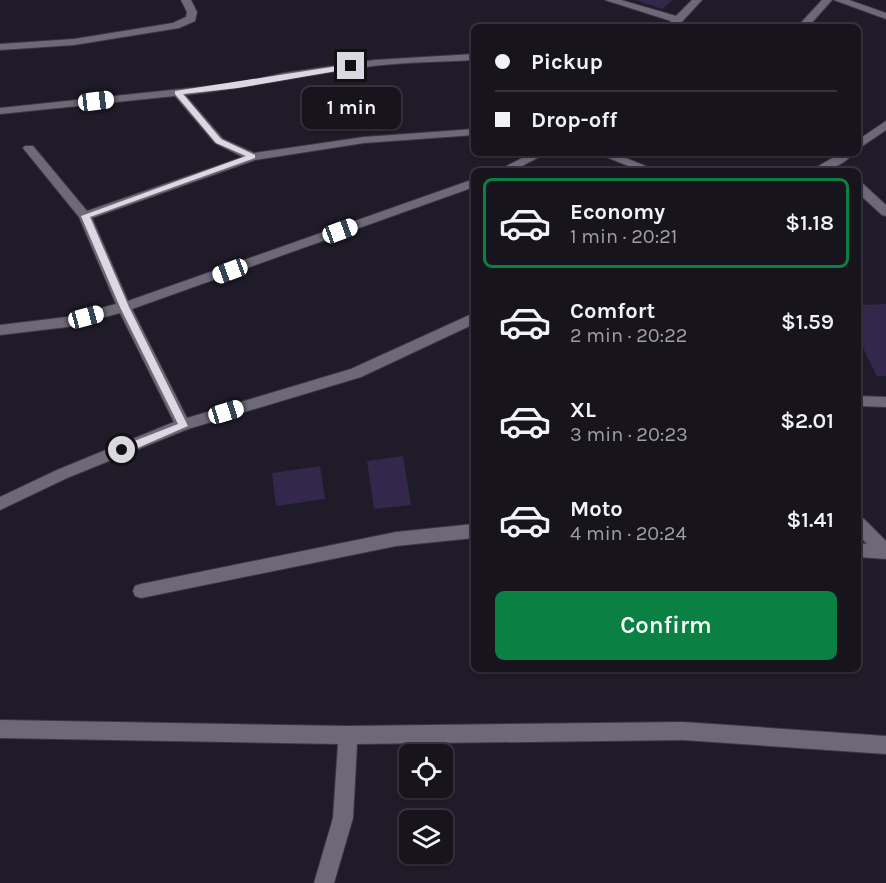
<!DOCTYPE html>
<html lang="en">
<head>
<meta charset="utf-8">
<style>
	body { margin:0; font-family:Karla,sans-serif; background:#24212b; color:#f1f3f6; height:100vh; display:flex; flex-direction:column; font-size:22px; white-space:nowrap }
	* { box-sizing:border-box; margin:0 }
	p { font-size:20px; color:#9e9ea4 }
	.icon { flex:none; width:33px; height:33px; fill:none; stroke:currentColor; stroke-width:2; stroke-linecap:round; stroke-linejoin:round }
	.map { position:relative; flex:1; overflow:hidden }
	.sheet { position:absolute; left:471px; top:168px; width:390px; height:504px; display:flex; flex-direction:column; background:#17141e; border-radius:9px; box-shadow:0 2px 4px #0004,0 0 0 2px #36333c }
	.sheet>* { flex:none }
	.guide { position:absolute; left:471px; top:24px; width:390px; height:132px; border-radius:9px; box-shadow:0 2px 4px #0004,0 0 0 2px #36333c; display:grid; align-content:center; height:132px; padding:0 24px; background:#17141e }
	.buttons { position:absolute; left:399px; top:744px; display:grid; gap:12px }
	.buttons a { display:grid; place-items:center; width:54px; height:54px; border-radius:9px; background:#17141e; box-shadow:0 2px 4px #0004,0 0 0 2px #36333c; font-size:30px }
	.end { position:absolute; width:27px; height:27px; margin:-14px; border:8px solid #dbd8e1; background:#111; box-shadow:0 0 0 3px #111 }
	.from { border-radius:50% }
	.bubble { position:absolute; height:42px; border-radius:9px; background:#17141e; box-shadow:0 2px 4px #0004,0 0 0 2px #36333c; font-size:20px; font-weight:600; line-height:42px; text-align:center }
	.car { position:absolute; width:18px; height:36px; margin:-18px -9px; border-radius:8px; box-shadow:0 0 4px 2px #0007; background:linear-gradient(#fff 24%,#345 0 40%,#fff 0 76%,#345 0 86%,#fff 0) }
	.guide b { display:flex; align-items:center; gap:21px; height:57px; font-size:22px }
	.guide b+b { border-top:2px solid #36333c }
	.guide i { width:15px; height:15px; background:#f1f3f6 }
	ul { padding:10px 0 0; list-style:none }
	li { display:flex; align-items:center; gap:18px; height:90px; margin:0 12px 9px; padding:0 12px; border:3px solid transparent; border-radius:9px }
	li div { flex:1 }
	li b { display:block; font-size:22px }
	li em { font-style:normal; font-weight:600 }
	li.active { border-color:#0b8043 }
	li>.icon { width:54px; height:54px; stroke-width:1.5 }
	.button { display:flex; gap:12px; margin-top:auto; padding:12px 24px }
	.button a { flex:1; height:69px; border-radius:9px; background:#0b8043; color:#fff; font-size:24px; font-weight:600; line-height:69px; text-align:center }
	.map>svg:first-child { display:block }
	.building { fill:#33274b }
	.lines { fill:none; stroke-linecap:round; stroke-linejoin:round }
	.minor-casing { stroke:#3b3843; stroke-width:2 }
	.minor { fill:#6d6979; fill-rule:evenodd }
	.route { fill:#dbd8e1 }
</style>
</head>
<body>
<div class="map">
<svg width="886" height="883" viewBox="0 0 886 883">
	<rect width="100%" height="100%" fill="#1f1b28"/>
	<g class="building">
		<path d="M635,0H673L662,9Z"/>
		<path d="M886,304V376H877L858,338V305Z"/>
		<path d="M403,456L411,505L374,509L367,461Z"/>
		<path d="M320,466L325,499L276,506L272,473Z"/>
	</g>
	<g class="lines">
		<defs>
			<g id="minor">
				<path d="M181,0H191L197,12L195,21L179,28L74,45L0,50V44L74,39L173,23L186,17L187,12Z"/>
				<path d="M605,0H621L676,16L692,0H702L677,27H668L671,21Z"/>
				<path d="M822,0H832L808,27H797Z"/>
				<path d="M834,0H849L886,13V19Z"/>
				<path d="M474,54V60C440,62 406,62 373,66C310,74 248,88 185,95L223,139L254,153L364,137L474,129V135L364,143L255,160L92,218L128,301L474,179V187L132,309L187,418L351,369L474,313V324L361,377L188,429L67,478L0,510V497L57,470L174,422L120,313L67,327L0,335V325L67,317L116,304L79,217L23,148L25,146H33L87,211L243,157L215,143L175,96L0,114V108L238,83L284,73L374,60Z"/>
				<path d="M886,121V130L858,149V140Z"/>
				<path d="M532,153H547L512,171H497Z"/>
				<path d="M596,153H613L658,171H641Z"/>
				<path d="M841,153H854C841,167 828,171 810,171Z"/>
				<path d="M858,182L862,183L886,205V216L882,215L858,193Z"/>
				<path d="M858,396L886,397V407L858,406Z"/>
				<path d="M858,517L864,519L886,541V559L858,557V543L867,544L858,534Z"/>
				<path d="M474,524V538L396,546L141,598L135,596L133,591L135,586L141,584L396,532Z"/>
				<path d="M0,720L348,726L683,722L886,736V754L683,740L357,744L353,818L334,883H314L333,818L338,744L0,738Z"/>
			</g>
		</defs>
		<use href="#minor" class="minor-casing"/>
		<use href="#minor" class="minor"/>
	</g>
	<path class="route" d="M351,64L354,68L238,88L183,94L221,139L255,155V158L90,217L129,307L188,426L126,453H119V447L178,424L120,307L81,216L246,156L216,143L175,94V91Z"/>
</svg>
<div class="buttons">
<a><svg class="icon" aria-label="locate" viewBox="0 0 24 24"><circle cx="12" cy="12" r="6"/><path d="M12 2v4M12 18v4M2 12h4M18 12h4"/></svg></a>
<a><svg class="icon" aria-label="layers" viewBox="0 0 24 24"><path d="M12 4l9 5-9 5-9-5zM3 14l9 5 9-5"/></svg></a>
</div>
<i class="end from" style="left:122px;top:450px"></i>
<i class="end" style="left:351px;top:66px"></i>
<div class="bubble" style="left:302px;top:87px;width:99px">1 min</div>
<i class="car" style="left:96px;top:101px;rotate:83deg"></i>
<i class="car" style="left:340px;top:231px;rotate:70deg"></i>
<i class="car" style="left:230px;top:271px;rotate:250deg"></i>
<i class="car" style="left:86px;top:317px;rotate:75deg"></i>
<i class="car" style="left:226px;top:412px;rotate:73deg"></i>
<div class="guide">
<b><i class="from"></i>Pickup</b>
<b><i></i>Drop-off</b>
</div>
<section class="sheet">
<ul>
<li class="active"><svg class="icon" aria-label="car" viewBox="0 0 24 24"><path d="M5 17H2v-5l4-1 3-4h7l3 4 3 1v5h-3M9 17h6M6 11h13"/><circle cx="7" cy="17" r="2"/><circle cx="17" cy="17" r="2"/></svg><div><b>Economy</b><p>1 min · 20:21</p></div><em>$1.18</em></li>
<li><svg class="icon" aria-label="car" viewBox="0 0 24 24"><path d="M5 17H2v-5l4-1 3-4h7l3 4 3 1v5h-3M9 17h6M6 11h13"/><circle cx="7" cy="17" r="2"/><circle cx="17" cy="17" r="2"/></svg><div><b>Comfort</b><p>2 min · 20:22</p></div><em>$1.59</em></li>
<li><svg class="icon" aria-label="car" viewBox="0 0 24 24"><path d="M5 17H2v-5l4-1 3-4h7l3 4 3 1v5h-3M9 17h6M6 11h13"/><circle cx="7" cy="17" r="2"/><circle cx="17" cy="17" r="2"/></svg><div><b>XL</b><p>3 min · 20:23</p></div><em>$2.01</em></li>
<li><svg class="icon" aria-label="car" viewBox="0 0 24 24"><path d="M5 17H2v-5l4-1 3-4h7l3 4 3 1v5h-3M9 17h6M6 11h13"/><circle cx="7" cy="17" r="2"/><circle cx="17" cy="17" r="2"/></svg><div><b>Moto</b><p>4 min · 20:24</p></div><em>$1.41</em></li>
</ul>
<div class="button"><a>Confirm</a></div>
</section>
</div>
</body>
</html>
